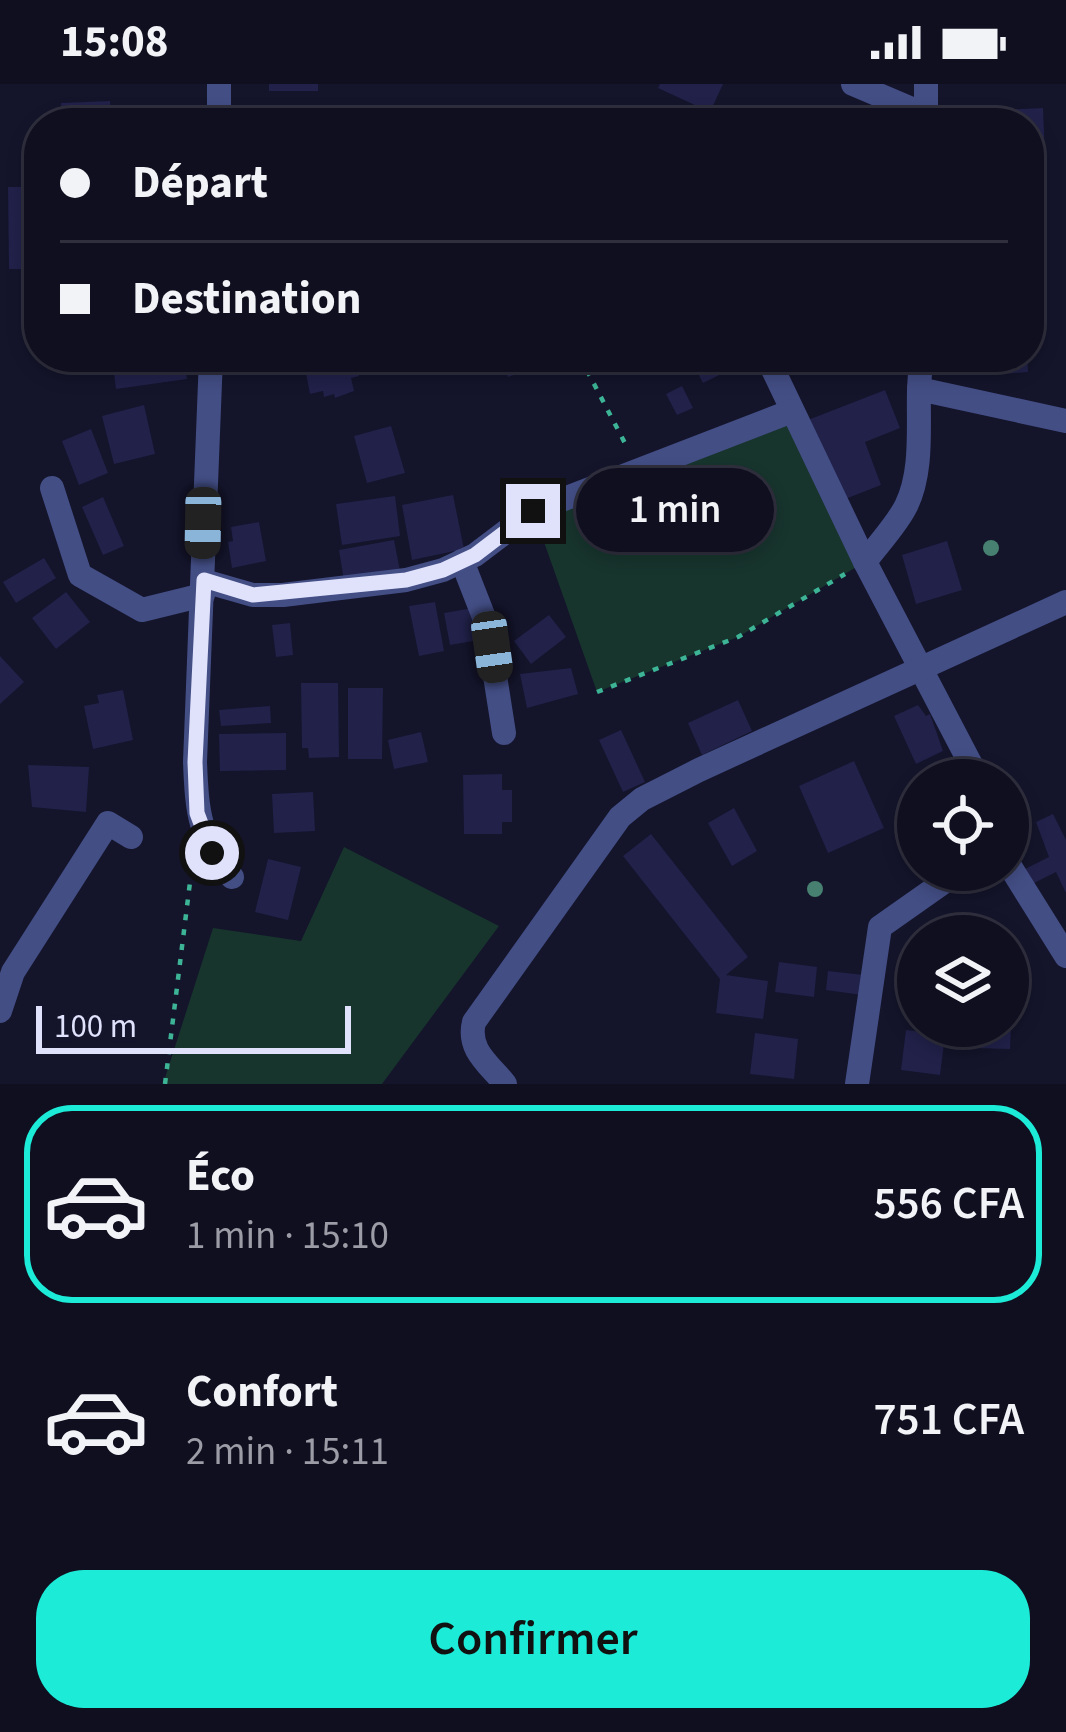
<!DOCTYPE html>
<html lang="fr">
<head>
<meta charset="utf-8">
<style>
	body { margin:0; font-family:"Source Sans 3",sans-serif; background:#181829; color:#f1f3f6; height:100vh; display:flex; flex-direction:column; font-size:45px; white-space:nowrap }
	* { box-sizing:border-box; margin:0 }
	p { font-size:39px; color:#9b9ca5 }
	.icon { flex:none; width:66px; height:66px; fill:none; stroke:currentColor; stroke-width:2; stroke-linecap:round; stroke-linejoin:round }
	.map { position:relative; height:1000px; overflow:hidden }
	.panel { display:flex; flex-direction:column; background:#0f0f20; flex:1 }
	.panel>* { flex:none }
	.top-card { position:absolute; left:24px; top:24px; width:1020px; height:264px; border-radius:48px; box-shadow:0 6px 18px #0003,0 0 0 3px #2f2f3e; display:grid; align-content:center; height:264px; padding:0 36px; background:#0f0f20 }
	.controls { position:absolute; left:897px; top:675px; display:grid; gap:24px }
	.controls a { display:grid; place-items:center; width:132px; height:132px; border-radius:50%; background:#0f0f20; box-shadow:0 6px 18px #0003,0 0 0 3px #2f2f3e; font-size:60px }
	.scale { position:absolute; left:36px; bottom:30px; width:315px; box-sizing:border-box; padding-left:12px; border:6px solid #e0e2fc; border-top:0; font-size:33px; line-height:42px; white-space:nowrap; color:#e0e2fc; -webkit-text-stroke:9px #14142b; paint-order:stroke }
	.end { position:absolute; width:54px; height:54px; margin:-27px; border:15px solid #e0e2fc; background:#111; box-shadow:0 0 0 6px #111 }
	.from { border-radius:50% }
	.bubble { position:absolute; height:84px; border-radius:42px; background:#0f0f20; box-shadow:0 6px 18px #0003,0 0 0 3px #2f2f3e; font-size:39px; font-weight:600; line-height:84px; text-align:center }
	.car { position:absolute; width:36px; height:72px; margin:-36px -18px; border-radius:15px; box-shadow:0 0 9px 3px #0007; background:linear-gradient(#222 24%,#8ab4d8 0 40%,#222 0 76%,#8ab4d8 0 86%,#222 0) }
	.top-card b { display:flex; align-items:center; gap:42px; height:114px; font-size:45px }
	.top-card b+b { border-top:3px solid #2f2f3e }
	.top-card i { width:30px; height:30px; background:#f1f3f6 }
	ul { padding:21px 0 0; list-style:none }
	li { display:flex; align-items:center; gap:36px; height:198px; margin:0 24px 18px; padding:0 12px; border:6px solid transparent; border-radius:48px }
	li div { flex:1 }
	li b { display:block; font-size:45px }
	li em { font-style:normal; font-weight:600 }
	li.selected { border-color:#1cecd7 }
	li>.icon { width:108px; height:108px; stroke-width:1.5 }
	.cta { display:flex; gap:24px; margin-top:auto; padding:24px 36px }
	.cta a { flex:1; height:138px; border-radius:48px; background:#1cecd7; color:#111; font-size:48px; font-weight:600; line-height:138px; text-align:center }
	.status { display:flex; justify-content:space-between; align-items:center; height:84px; padding:0 60px; background:#0f0f20; direction:ltr }
	.status svg { height:33px; fill:currentColor }
	.map>svg:first-child { display:block }
	.green { fill:#17342d }
	.building { fill:#21214a }
	.lines { fill:none; stroke-linecap:round; stroke-linejoin:round }
	.path { stroke:#3cb495; stroke-width:4.5; stroke-dasharray:6 9; stroke-linecap:butt }
	.street { stroke:#434e85; stroke-width:24 }
	.tree { fill:#478070 }
	.route { stroke:#e0e2fc; stroke-width:15 }
</style>
</head>
<body>
<div class="status"><b>15:08</b><svg viewBox="0 0 49 12"><path d="M0 12V9h3v3zM5 12V6h3v6zM10 12V3h3v9zM15 12V0h3v12zM26 1h20v11H26zM47 4h2v5h-2z"/></svg></div>
<div class="map">
<svg width="1066" height="1000" viewBox="0 0 1066 1000">
	<rect width="100%" height="100%" fill="#14142b"/>
	<g class="green">
		<path d="M792,327L865,478L738,553L597,608L533,427Z"/>
		<path d="M344,763L499,842L382,1000H163L213,844L301,857Z"/>
	</g>
	<g class="building">
		<rect x="269" y="0" width="49" height="7"/>
		<path d="M660,0H723L710,28L658,4Z"/>
		<path d="M110,17L111,39H62L61,19Z"/>
		<path d="M1043,24L1045,73L1029,74V39H1003V26Z"/>
		<path d="M831,28L869,37V39H829Z"/>
		<path d="M986,30V39H935V31Z"/>
		<path d="M8,103H39V185H9Z"/>
		<path d="M112,273H183L187,295L116,305Z"/>
		<path d="M355,273L359,292L351,294L354,307L335,314L334,310L324,313L323,307L310,310L305,284Z"/>
		<path d="M501,273H562V274L508,293Z"/>
		<path d="M690,273H711L719,291L703,299Z"/>
		<path d="M986,273H1027L1028,288L1002,290V281L990,282Z"/>
		<path d="M682,302L693,324L677,331L666,310Z"/>
		<path d="M885,306L900,344L865,358L881,401L840,417L808,336Z"/>
		<path d="M144,321L155,370L114,380L102,332Z"/>
		<path d="M391,342L405,389L367,399L354,352Z"/>
		<path d="M91,345L108,389L79,401L62,357Z"/>
		<path d="M453,411L464,465L412,476L402,421Z"/>
		<path d="M395,412L400,452L342,461L336,420Z"/>
		<path d="M103,413L124,462L103,471L82,423Z"/>
		<path d="M259,438L266,477L232,484L228,458L233,457L231,443Z"/>
		<path d="M394,456L400,487L344,497L339,466Z"/>
		<path d="M947,457L962,506L916,520L902,471Z"/>
		<path d="M44,474L56,494L16,519L3,498Z"/>
		<path d="M66,508L90,538L56,565L32,534Z"/>
		<path d="M435,518L444,567L419,572L409,522Z"/>
		<path d="M473,524L479,556L450,561L444,529Z"/>
		<path d="M549,531L566,553L531,580L514,557Z"/>
		<path d="M290,539L293,571L276,573L272,541Z"/>
		<path d="M0,572L24,598L0,620Z"/>
		<path d="M571,584L578,610L527,624L520,590Z"/>
		<path d="M301,599H338L339,673L309,674L308,664H302Z"/>
		<path d="M348,604H383L382,675H348Z"/>
		<path d="M123,606L133,656L93,665L84,622L99,619L97,611Z"/>
		<path d="M738,616L752,647L702,671L688,639Z"/>
		<path d="M918,621L926,632L930,630L943,667L916,680L894,632Z"/>
		<path d="M270,622L271,639L221,642L219,626Z"/>
		<path d="M621,646L645,698L623,708L599,656Z"/>
		<path d="M421,648L428,678L394,685L388,656Z"/>
		<path d="M286,649V686L220,687L219,650Z"/>
		<path d="M854,677L884,744L828,769L799,702Z"/>
		<path d="M28,681L89,683L86,728L32,723Z"/>
		<path d="M502,690V706H512V738H502V750H464L463,691Z"/>
		<path d="M313,708L315,747L274,749L272,710Z"/>
		<path d="M734,724L757,767L732,782L708,739Z"/>
		<path d="M1053,730L1066,756V809L1056,788L1032,800L1025,785L1049,773L1036,738Z"/>
		<path d="M651,750L748,873L726,891L768,897L763,935L716,929L720,895L623,772Z"/>
		<path d="M268,775L301,783L288,836L255,828Z"/>
		<path d="M779,878L817,883L814,913L775,908Z"/>
		<path d="M828,887L864,891L862,911L826,906Z"/>
		<path d="M975,942H1011L1010,965L975,964Z"/>
		<path d="M906,946L945,951L940,991L901,986Z"/>
		<path d="M755,949L798,955L794,995L750,990Z"/>
	</g>
	<g class="lines">
		<g class="path">
			<path d="M580,273L628,365"/>
			<path d="M597,608L738,553L845,490"/>
			<path d="M165,1000L193,774"/>
		</g>
		<g class="street">
			<path d="M853,0L926,31"/>
			<path d="M219,39V0"/>
			<path d="M926,39V0"/>
			<path d="M211,273L195,678C197,728 199,754 232,793"/>
			<path d="M767,273L865,478L979,696"/>
			<path d="M919,305L921,273"/>
			<path d="M52,404L80,491L142,526L203,511"/>
			<path d="M462,477L487,541L504,649"/>
			<path d="M865,478C878,460 896,442 906,422C923,388 918,343 919,305L1066,337"/>
			<path d="M204,497L253,511H283L406,496L443,486L475,471L533,427L792,327"/>
			<path d="M1008,779L1066,872"/>
			<path d="M0,927L13,888L108,739L131,753"/>
			<path d="M505,1000C489,980 467,966 474,938L620,733L642,715L699,686L1066,518"/>
			<path d="M857,1000L880,843L961,786"/>
		</g>
	</g>
	<g class="tree">
		<circle cx="991" cy="464" r="8"/>
		<circle cx="815" cy="805" r="8"/>
	</g>
	<g class="lines">
		<path class="route" d="M212,769L197,729L195,678L204,496L253,511L406,496L443,486L475,471L533,427"/>
	</g>
</svg>
<div class="controls">
<a><svg class="icon" aria-label="locate" viewBox="0 0 24 24"><circle cx="12" cy="12" r="6"/><path d="M12 2v4M12 18v4M2 12h4M18 12h4"/></svg></a>
<a><svg class="icon" aria-label="layers" viewBox="0 0 24 24"><path d="M12 4l9 5-9 5-9-5zM3 14l9 5 9-5"/></svg></a>
</div>
<div class="scale">100 m</div>
<i class="end from" style="left:212px;top:769px"></i>
<i class="end" style="left:533px;top:427px"></i>
<div class="bubble" style="left:576px;top:384px;width:198px">1 min</div>
<i class="car" style="left:203px;top:439px;rotate:181deg"></i>
<i class="car" style="left:492px;top:563px;rotate:172deg"></i>
<div class="top-card">
<b><i class="from"></i>Départ</b>
<b><i></i>Destination</b>
</div>
</div>
<section class="panel">
<ul>
<li class="selected"><svg class="icon" aria-label="car" viewBox="0 0 24 24"><path d="M5 17H2v-5l4-1 3-4h7l3 4 3 1v5h-3M9 17h6M6 11h13"/><circle cx="7" cy="17" r="2"/><circle cx="17" cy="17" r="2"/></svg><div><b>Éco</b><p>1 min · 15:10</p></div><em>556 CFA</em></li>
<li><svg class="icon" aria-label="car" viewBox="0 0 24 24"><path d="M5 17H2v-5l4-1 3-4h7l3 4 3 1v5h-3M9 17h6M6 11h13"/><circle cx="7" cy="17" r="2"/><circle cx="17" cy="17" r="2"/></svg><div><b>Confort</b><p>2 min · 15:11</p></div><em>751 CFA</em></li>
</ul>
<div class="cta"><a>Confirmer</a></div>
</section>
</body>
</html>
